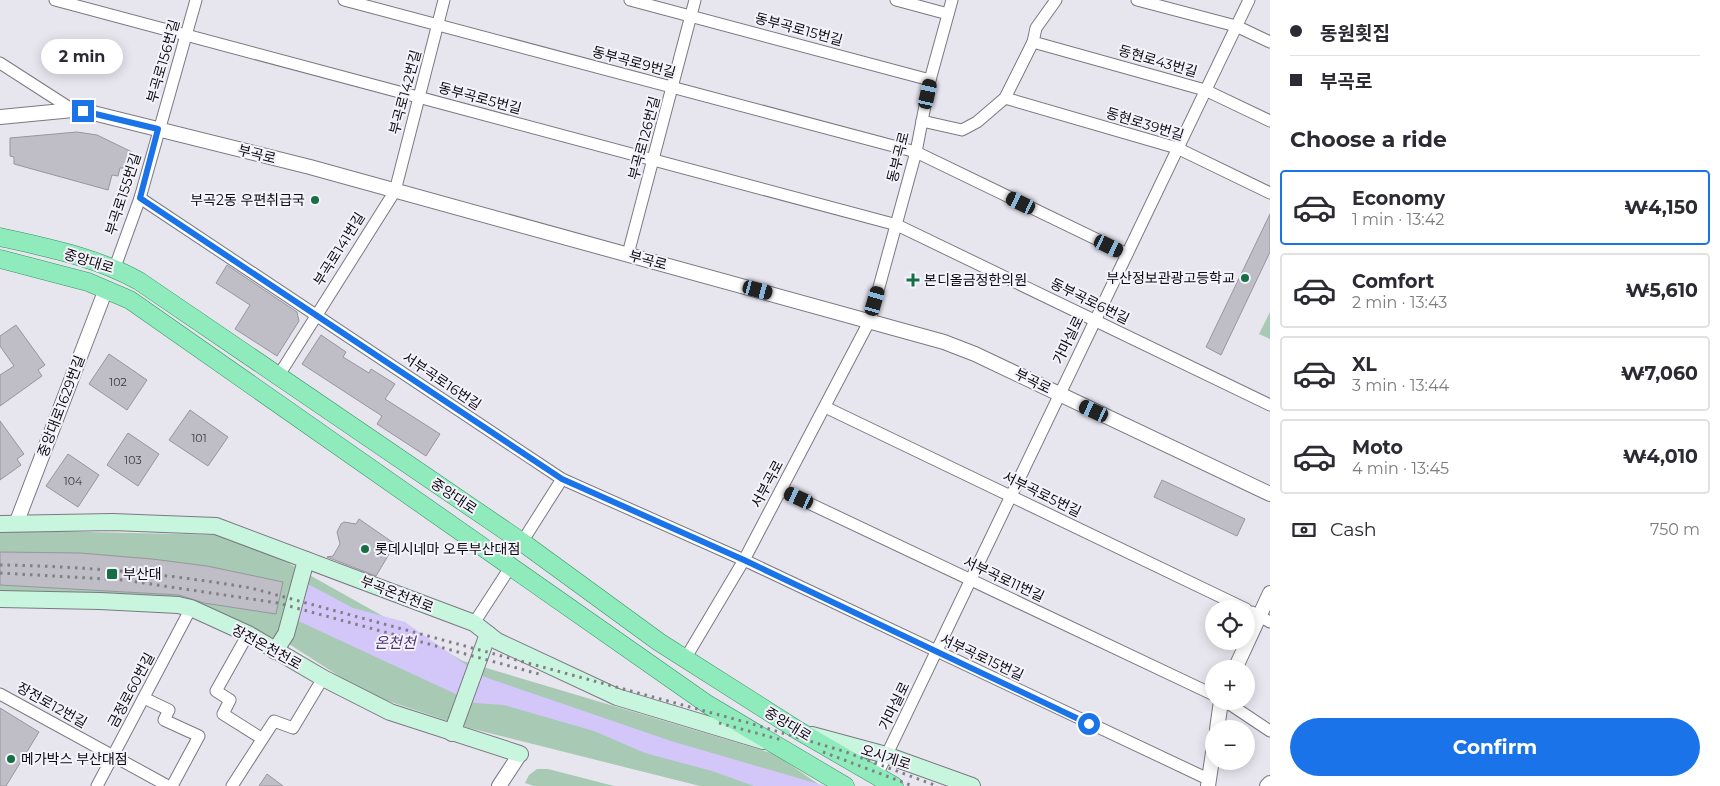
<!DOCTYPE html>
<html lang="en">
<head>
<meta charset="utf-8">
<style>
	body { margin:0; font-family:Montserrat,"Noto Sans KR",sans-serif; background:#f7f7f7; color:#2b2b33; height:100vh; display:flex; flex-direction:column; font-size:19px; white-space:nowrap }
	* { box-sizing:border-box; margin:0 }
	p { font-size:16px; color:#7c7c81 }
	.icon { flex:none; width:28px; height:28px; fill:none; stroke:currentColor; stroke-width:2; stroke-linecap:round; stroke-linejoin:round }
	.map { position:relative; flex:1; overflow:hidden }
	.side { display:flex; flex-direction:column; background:#fff; width:450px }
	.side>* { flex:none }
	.guide { display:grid; align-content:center; height:110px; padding:0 20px; background:#fff }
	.fabs { position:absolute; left:1205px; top:600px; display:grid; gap:10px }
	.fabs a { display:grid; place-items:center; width:50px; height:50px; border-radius:50%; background:#fff; box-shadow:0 2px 12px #0003; font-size:25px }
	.end { position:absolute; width:22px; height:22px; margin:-11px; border:6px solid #1a73e8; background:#fff; box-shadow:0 0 0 2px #fff }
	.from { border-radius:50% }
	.bubble { position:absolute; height:35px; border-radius:18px; background:#fff; box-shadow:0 2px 12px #0003; font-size:16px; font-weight:700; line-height:35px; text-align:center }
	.car { position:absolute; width:15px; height:30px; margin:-15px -8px; border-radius:6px; box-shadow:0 0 4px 1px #0007; background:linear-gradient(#222 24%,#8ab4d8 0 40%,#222 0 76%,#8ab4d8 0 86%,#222 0) }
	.guide b { display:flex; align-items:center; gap:18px; height:48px; font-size:19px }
	.guide b+b { border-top:1px solid #e1e1e2 }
	.guide i { width:12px; height:12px; background:#2b2b33 }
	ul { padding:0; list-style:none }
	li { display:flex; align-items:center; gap:15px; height:75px; margin:0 10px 8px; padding:0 10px; border:2px solid #e1e1e2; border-radius:5px }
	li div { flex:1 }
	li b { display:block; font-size:19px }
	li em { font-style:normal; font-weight:700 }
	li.selected { border-color:#1a73e8 }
	li>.icon { width:45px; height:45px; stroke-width:1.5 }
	h2 { padding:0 20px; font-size:22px; line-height:60px }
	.pay { display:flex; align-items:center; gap:12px; height:55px; padding:0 20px; font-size:19px }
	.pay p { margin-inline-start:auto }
	.primary-button { display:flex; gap:10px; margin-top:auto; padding:10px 20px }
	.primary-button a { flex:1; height:58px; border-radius:30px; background:#1a73e8; color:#fff; font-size:20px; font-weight:700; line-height:58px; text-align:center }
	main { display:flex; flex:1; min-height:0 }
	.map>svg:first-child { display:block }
	.green { fill:#a8c9b3 }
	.water { fill:#d3c7fa }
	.building { fill:#bfbdc5; stroke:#97969e }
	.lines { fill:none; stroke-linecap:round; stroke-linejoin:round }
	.minor-casing { stroke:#7b7981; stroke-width:13 }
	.tertiary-casing { stroke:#7b7981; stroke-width:16 }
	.secondary-casing { stroke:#7b7981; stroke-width:18 }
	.primary-casing { stroke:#329462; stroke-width:19 }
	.minor { stroke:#fff; stroke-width:11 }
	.tertiary { stroke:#fff; stroke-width:14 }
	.secondary { stroke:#c8f5dd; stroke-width:16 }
	.primary { stroke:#90ebbc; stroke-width:18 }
	.rail { stroke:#807f85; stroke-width:3; stroke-dasharray:2.5 5; stroke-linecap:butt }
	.route { stroke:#1a73e8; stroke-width:6 }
	.poi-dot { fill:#167044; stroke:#f4f3fc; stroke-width:2 }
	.labels { text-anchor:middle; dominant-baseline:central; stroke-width:4; stroke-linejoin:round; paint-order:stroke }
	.number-label { font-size:11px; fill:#39383c }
	.street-label { font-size:14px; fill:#0c0b0e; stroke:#f4f3fc }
	.poi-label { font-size:14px; fill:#0c0b0e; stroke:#f4f3fc; text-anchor:start }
	.water-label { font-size:15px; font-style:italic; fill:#483572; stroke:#f4f3fc }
</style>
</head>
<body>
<main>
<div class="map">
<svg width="1270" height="786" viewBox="0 0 1270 786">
	<rect width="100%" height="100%" fill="#e7e5ee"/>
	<g class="green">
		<path d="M1270,312V339L1259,334Z"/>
		<path d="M0,530L221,535L288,563L463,661L775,754L821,786H700L469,728L367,694L289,644L205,612L0,595Z"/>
		<path d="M537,769H548L614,786H534L525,783L529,775Z"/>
	</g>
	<path class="water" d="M306,583L353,608L405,622L482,676L671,741L825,786H754L712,771L645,753L594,731L504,705L475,703L294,619L285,601Z"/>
	<g class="building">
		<path d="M77,132L97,135L132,152L128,168H120L118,176L112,175L108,190L14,164V157L10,156V138Z"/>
		<path d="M1270,214V252L1221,355L1206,347Z"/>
		<path d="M227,265L297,312L299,321L277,356L235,329L250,305L216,283Z"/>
		<path d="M16,325L45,365L38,370L42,376L0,406V375L14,366L0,346V336Z"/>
		<path d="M321,335L346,352L343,357L369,373L371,369L395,384L385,399L440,434L426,456L377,424L382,416L302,364Z"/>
		<path d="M109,354L147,380L127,410L89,384Z"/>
		<path d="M190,410L228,437L208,466L169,440Z"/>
		<path d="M0,421L24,454L17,459L21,465L0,480Z"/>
		<path d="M128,433L159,454L138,486L107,465Z"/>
		<path d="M68,454L99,475L78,507L46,486Z"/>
		<path d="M1162,480L1245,519L1237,536L1154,497Z"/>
		<path d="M359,519L395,544L376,576L327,557L333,556L340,544L337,532L341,524L344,522L356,524Z"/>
		<path d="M0,552L80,553L152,559L207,566L283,582L276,614L204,603L179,595L0,585Z"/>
		<path d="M0,708L39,732L6,786H0Z"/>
		<path d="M267,774L283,786H259Z"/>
	</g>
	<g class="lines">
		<defs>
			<g id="minor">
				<path d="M55,0L897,225L1270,405"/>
				<path d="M344,0L916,152L1127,254"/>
				<path d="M630,0L930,80"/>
				<path d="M896,0L948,14"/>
				<path d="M1137,0L1236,26L1270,42"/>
				<path d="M1033,42L1205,90L1270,121"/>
				<path d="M0,63L73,110"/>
				<path d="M1005,98L1177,148L1270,193"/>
				<path d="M922,121L962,130L977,122L1005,98L1033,42L1036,28L1056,0"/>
				<path d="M140,198L562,479L744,560L1208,779"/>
				<path d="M628,254L695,0"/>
				<path d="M115,267L140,198L196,0"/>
				<path d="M279,375L395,191L444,0"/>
				<path d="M825,407L1246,609"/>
				<path d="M781,490L1214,695"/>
				<path d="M522,542L562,479"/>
				<path d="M1252,612L1270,622"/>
				<path d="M474,623L511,566"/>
				<path d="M248,634L216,691L230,700L223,714L261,738"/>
				<path d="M685,659L744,560L870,320L916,152L930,80L952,0"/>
				<path d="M0,694L168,786"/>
				<path d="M144,698L169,710L164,720L199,736L172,786"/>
				<path d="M1225,701L1270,731"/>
				<path d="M877,775L1249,0"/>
				<path d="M97,786L191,608"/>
				<path d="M232,786L274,721L293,728L323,678"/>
			</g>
			<g id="tertiary">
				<path d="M0,117L73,110L93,113L310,167L944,342L975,354L1270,494"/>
				<path d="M16,524L106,289"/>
				<path d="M1235,669L1270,593"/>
				<path d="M1217,729L1221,701"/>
				<path d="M499,786L520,754"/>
				<path d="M1208,786L1214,746"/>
				<path d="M1267,786L1270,783"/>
			</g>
			<g id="secondary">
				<path d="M0,524L112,522L216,526L474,623L497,641L617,697L763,741"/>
				<path d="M0,599L100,601L178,605L191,608L248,634L323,678L390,712L520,754"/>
				<path d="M275,651L286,634L306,560"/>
				<path d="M452,733L488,634"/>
				<path d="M812,735L886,755L972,786"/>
			</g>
			<g id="primary">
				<path d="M0,237C48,248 96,257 139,281L522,542L659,642L799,731L894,786"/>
				<path d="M0,259L88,282L130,300L707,704L845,786"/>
			</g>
		</defs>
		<use href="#minor" class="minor-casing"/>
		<use href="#tertiary" class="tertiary-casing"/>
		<use href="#secondary" class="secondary-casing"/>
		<use href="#primary" class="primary-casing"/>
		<use href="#minor" class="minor"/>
		<use href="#tertiary" class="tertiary"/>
		<use href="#secondary" class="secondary"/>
		<use href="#primary" class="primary"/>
		<g class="rail">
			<path d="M0,565C84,566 168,574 251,588L749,723L843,751L937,786"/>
			<path d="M0,573L124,580L278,603L539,674"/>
			<path d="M719,723L782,740"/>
			<path d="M823,752L913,786"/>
		</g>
	</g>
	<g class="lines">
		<path class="route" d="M83,111L158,129L140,198L562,479L744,560L1089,724"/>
	</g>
	<g class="poi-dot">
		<circle cx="315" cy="200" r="5"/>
		<circle cx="1245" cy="278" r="5"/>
		<path d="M910.5 272.5h5v5h5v5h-5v5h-5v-5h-5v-5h5z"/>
		<circle cx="365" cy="549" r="5"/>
		<rect x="106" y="568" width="12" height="12" rx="2.5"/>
		<circle cx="11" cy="759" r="5"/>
	</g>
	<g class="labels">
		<g class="number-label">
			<text x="118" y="382">102</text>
			<text x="199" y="438">101</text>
			<text x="133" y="460">103</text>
			<text x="73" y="481">104</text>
		</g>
		<g class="street-label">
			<text transform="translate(799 29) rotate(15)">동부곡로15번길</text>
			<text transform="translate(163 61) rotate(-74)">부곡로156번길</text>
			<text transform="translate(1158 61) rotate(16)">동현로43번길</text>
			<text transform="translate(634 62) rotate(15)">동부곡로9번길</text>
			<text transform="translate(405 92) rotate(-75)">부곡로142번길</text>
			<text transform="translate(480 98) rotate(15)">동부곡로5번길</text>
			<text transform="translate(1145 124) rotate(17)">동현로39번길</text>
			<text transform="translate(644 138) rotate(-75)">부곡로126번길</text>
			<text transform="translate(257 154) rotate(14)">부곡로</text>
			<text transform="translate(898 157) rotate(-76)">동부곡로</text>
			<text transform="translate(123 194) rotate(-72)">부곡로155번길</text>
			<text transform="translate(339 249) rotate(-58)">부곡로141번길</text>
			<text transform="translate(648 260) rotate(15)">부곡로</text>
			<text transform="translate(89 261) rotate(17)">중앙대로</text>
			<text transform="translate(1090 301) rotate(26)">동부곡로6번길</text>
			<text transform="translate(1068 340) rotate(-64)">가마실로</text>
			<text transform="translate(442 381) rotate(34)">서부곡로16번길</text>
			<text transform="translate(1033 381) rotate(26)">부곡로</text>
			<text transform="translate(61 406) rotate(-69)">중앙대로1629번길</text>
			<text transform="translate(767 484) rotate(-62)">서부곡로</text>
			<text transform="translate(1042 494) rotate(26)">서부곡로5번길</text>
			<text transform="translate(454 496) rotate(34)">중앙대로</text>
			<text transform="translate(1004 579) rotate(25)">서부곡로11번길</text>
			<text transform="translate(397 594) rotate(21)">부곡온천천로</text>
			<text transform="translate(267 647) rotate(29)">장전온천천로</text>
			<text transform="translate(982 657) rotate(25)">서부곡로15번길</text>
			<text transform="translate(131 690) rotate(-62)">금정로60번길</text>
			<text transform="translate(52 705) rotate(29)">장전로12번길</text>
			<text transform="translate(894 706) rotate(-64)">가마실로</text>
			<text transform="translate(788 724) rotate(31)">중앙대로</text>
			<text transform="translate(886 757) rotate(18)">오시게로</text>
		</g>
		<g class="poi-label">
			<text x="305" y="200" text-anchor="end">부곡2동 우편취급국</text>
			<text x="1235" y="278" text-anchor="end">부산정보관광고등학교</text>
			<text x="924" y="280">본디올금정한의원</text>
			<text x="375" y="549">롯데시네마 오투부산대점</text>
			<text x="123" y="574">부산대</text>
			<text x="21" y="759">메가박스 부산대점</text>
		</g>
		<g class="water-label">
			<text x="395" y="642">온천천</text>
		</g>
	</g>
</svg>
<div class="fabs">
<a><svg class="icon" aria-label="locate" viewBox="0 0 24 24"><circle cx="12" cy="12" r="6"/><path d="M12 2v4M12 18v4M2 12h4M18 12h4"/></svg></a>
<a>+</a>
<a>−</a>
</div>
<i class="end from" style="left:1089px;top:724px"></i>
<i class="end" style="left:83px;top:111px"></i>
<div class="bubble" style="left:41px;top:39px;width:82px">2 min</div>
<i class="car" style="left:928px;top:94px;rotate:12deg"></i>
<i class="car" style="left:1021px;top:203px;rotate:296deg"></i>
<i class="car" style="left:1109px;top:246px;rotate:116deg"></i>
<i class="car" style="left:758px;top:290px;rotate:105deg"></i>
<i class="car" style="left:875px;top:301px;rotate:16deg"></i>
<i class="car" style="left:1094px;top:411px;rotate:295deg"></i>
<i class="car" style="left:799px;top:498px;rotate:295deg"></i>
</div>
<section class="side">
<div class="guide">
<b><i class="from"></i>동원횟집</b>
<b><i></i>부곡로</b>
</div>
<h2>Choose a ride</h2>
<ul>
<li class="selected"><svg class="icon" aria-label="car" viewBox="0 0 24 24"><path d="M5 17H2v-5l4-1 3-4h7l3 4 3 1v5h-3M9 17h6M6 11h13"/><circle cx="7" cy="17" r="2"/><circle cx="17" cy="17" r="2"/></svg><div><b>Economy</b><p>1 min · 13:42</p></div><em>₩4,150</em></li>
<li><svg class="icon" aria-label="car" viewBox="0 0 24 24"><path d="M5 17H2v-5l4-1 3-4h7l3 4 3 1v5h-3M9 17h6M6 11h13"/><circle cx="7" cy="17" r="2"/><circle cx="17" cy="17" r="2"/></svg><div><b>Comfort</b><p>2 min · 13:43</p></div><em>₩5,610</em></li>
<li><svg class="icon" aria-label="car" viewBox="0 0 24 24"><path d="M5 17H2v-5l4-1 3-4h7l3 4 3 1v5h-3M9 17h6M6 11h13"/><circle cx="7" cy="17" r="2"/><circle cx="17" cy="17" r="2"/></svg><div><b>XL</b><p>3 min · 13:44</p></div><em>₩7,060</em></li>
<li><svg class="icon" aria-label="car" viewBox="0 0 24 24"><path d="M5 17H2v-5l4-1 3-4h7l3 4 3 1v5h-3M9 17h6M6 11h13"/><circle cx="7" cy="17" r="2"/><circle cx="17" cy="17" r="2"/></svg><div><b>Moto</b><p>4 min · 13:45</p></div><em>₩4,010</em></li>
</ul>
<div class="pay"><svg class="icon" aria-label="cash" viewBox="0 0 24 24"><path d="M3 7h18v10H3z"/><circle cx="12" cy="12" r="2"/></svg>Cash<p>750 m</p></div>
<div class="primary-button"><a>Confirm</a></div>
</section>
</main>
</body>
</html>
